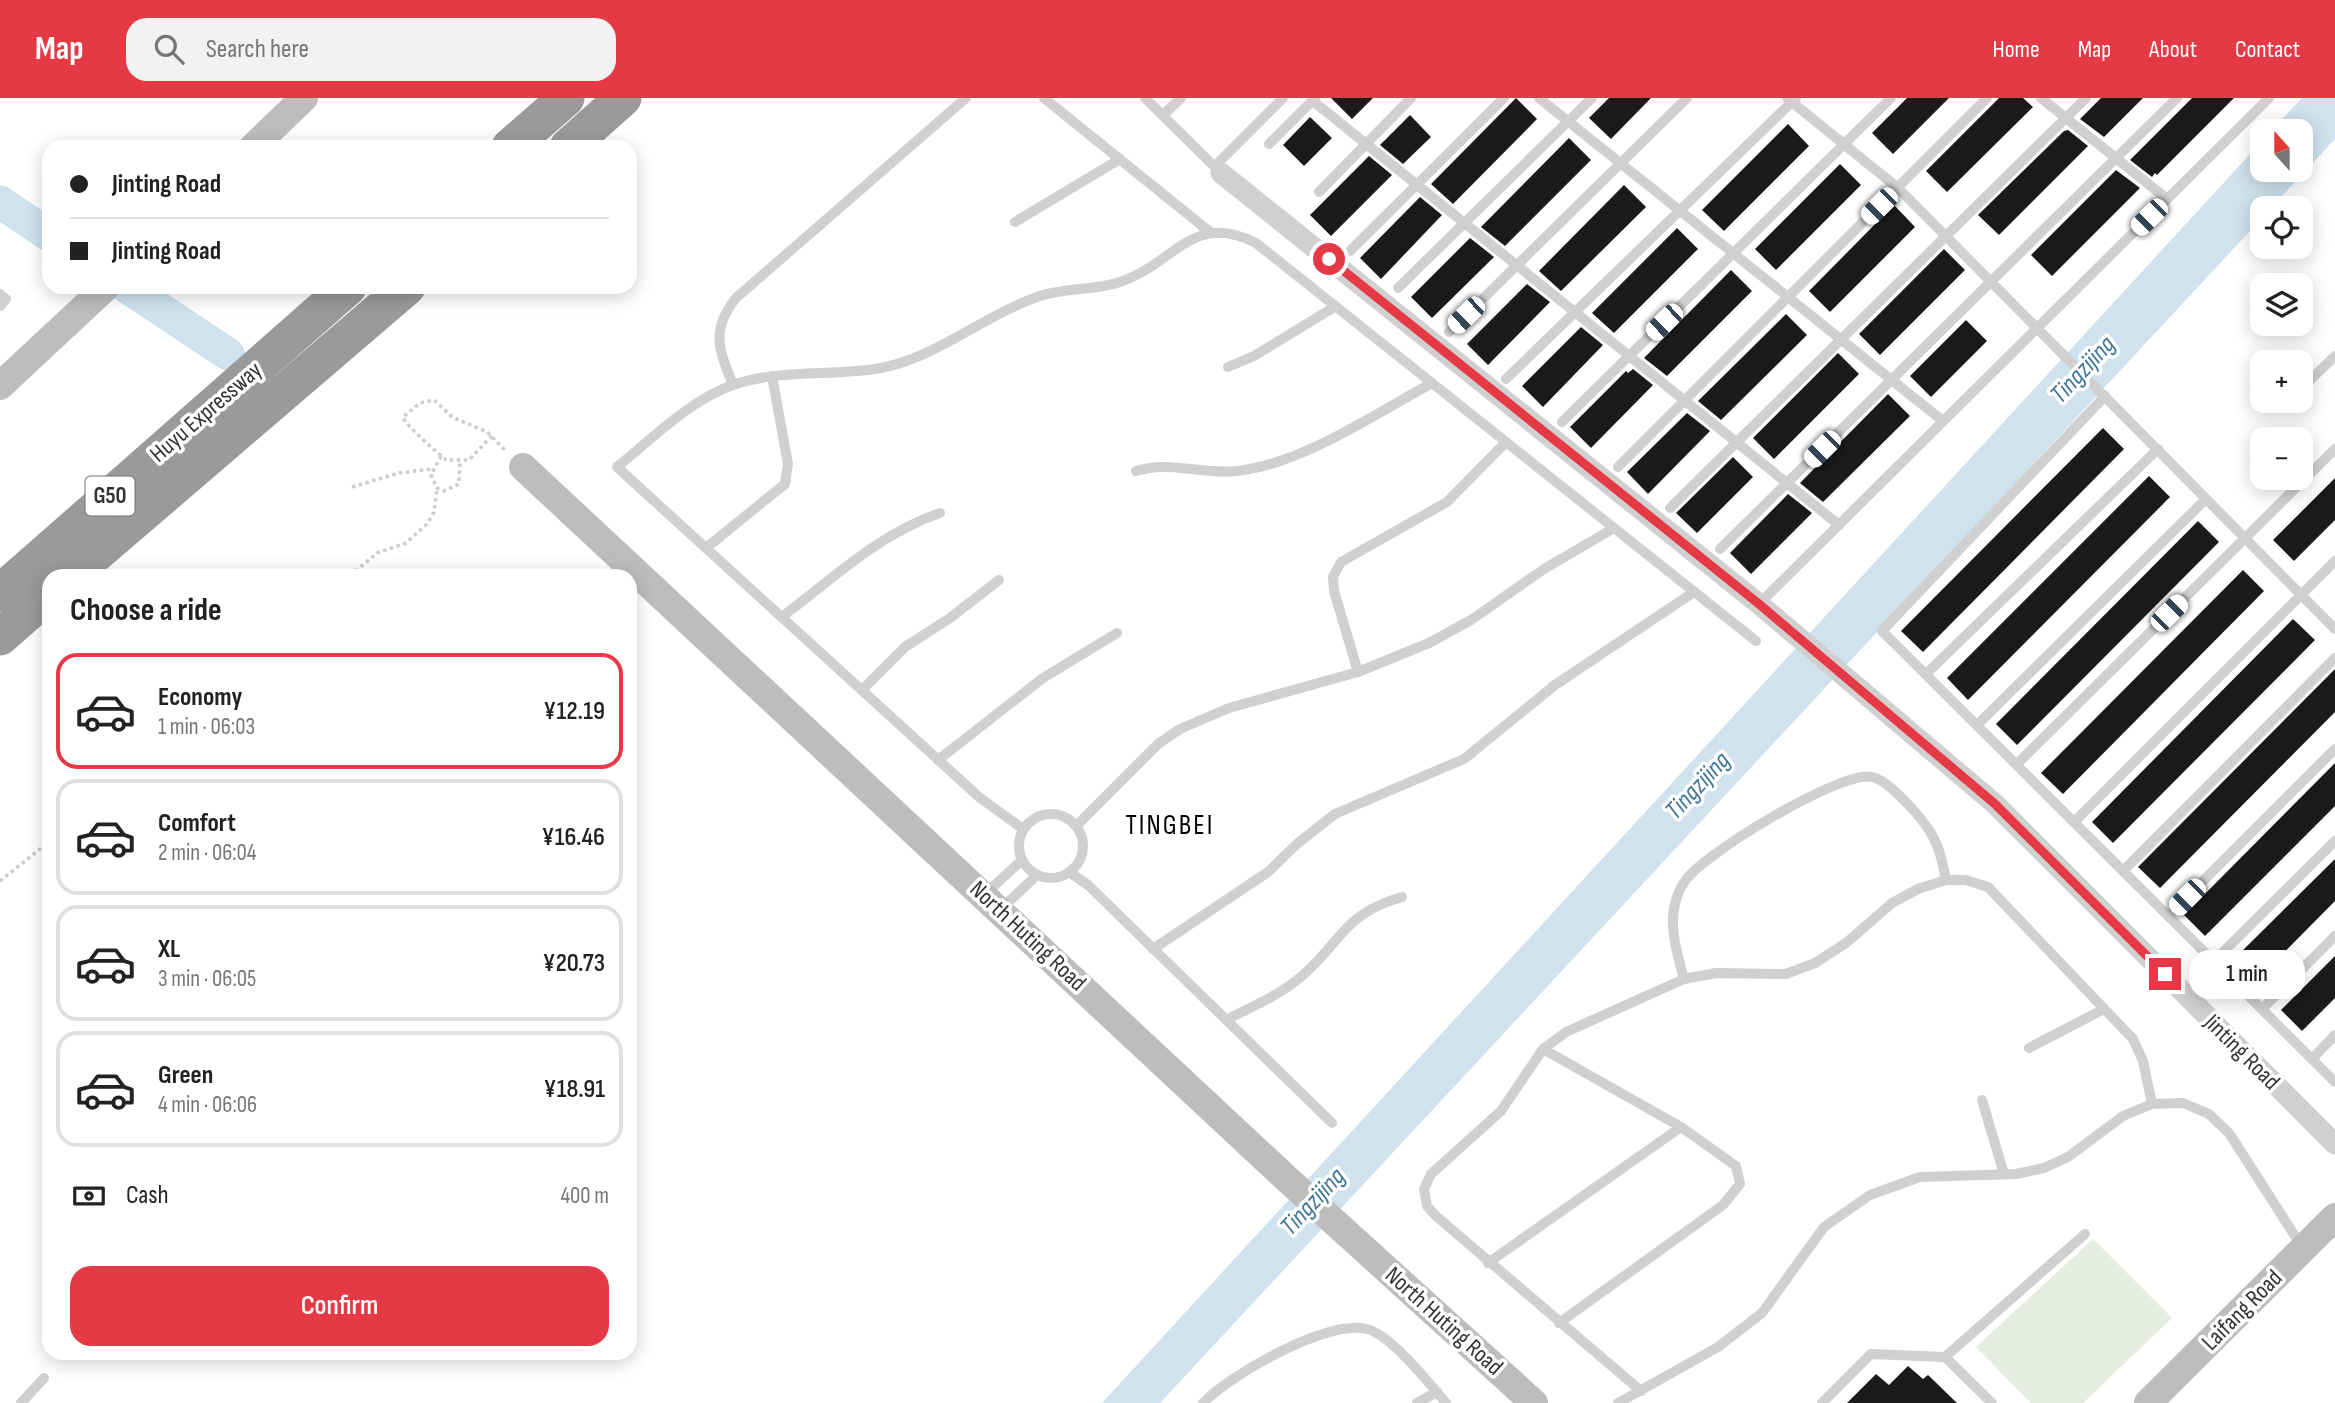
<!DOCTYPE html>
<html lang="en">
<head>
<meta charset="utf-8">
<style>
	body { margin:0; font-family:"Sofia Sans Condensed",sans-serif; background:#f2f2f2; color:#222; height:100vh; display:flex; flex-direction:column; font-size:26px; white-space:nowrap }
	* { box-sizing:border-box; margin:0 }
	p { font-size:23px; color:#767676 }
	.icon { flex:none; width:38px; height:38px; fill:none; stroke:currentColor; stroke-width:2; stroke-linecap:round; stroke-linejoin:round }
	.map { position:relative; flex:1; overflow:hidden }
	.drawer { position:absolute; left:42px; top:471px; width:595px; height:791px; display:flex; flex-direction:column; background:#fff; border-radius:21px; box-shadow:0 4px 18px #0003 }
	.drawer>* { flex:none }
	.hud { position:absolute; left:42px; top:42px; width:595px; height:154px; border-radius:21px; box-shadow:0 4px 18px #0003; display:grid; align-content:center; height:154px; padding:0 28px; background:#fff }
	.needle { width:46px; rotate:339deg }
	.fabs { position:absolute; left:2250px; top:21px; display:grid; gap:14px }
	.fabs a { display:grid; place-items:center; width:63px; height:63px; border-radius:14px; background:#fff; box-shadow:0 4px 18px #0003; font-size:35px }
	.end { position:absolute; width:32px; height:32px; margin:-16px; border:9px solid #e63946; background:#fff; box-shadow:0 0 0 4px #fff }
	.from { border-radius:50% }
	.bubble { position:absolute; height:49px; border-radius:21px; background:#fff; box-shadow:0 4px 18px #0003; font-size:23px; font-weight:600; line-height:49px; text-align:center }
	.car { position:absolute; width:21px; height:42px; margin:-21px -10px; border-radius:9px; box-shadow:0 0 5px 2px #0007; background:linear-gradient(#fff 24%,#345 0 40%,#fff 0 76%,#345 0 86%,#fff 0) }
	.hud b { display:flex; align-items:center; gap:24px; height:66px; font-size:26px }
	.hud b+b { border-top:2px solid #e0e0e0 }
	.hud i { width:18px; height:18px; background:#222 }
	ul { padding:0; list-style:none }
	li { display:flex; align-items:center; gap:21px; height:116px; margin:0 14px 10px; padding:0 14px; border:4px solid #e0e0e0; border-radius:21px }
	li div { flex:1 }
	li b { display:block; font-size:26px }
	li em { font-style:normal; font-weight:600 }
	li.current { border-color:#e63946 }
	li>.icon { width:63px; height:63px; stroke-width:1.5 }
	h2 { padding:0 28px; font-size:32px; line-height:84px }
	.pay { display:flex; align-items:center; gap:18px; height:77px; padding:0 28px; font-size:26px }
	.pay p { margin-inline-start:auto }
	.cta { display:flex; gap:14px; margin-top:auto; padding:14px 28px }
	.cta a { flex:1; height:80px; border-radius:21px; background:#e63946; color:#fff; font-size:28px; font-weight:600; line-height:80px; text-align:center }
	header { display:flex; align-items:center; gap:42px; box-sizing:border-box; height:98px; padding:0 35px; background:#e63946; color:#fff }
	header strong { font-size:33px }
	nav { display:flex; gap:38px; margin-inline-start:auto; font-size:24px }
	.search { width:490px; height:63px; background:#f2f2f2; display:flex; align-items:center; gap:18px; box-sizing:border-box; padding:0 24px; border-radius:21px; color:#767676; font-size:26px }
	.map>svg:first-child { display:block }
	.green { fill:#e6ecdf }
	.water { fill:#cfe2ee }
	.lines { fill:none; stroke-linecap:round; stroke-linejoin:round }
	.river { stroke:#cfe2ee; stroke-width:33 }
	.building { fill:#1a1a1a }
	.path { stroke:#cdcdcd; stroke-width:3.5; stroke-dasharray:3.5 3.5; stroke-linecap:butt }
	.lane { stroke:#d0d0d0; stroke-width:10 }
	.street { stroke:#d0d0d0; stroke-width:21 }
	.secondary { stroke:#bdbdbd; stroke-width:28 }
	.highway { stroke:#9a9a9a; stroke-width:37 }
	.route { stroke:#e63946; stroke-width:9 }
	.labels { text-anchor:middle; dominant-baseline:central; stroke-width:7; stroke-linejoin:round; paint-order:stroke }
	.shield { fill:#fff; stroke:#707070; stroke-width:2 }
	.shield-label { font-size:23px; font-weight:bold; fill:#333 }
	.street-label { font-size:24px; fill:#333; stroke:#fff }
	.water-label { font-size:26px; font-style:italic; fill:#3f7597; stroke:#fff }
	.quarter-label { font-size:28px; letter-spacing:2px; fill:#000; stroke:#fff }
</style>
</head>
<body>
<header>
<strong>Map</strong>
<div class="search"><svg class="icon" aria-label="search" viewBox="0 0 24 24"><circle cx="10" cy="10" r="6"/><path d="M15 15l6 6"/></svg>Search here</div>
<nav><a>Home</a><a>Map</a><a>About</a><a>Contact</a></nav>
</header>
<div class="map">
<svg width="2335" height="1305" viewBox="0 0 2335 1305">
	<rect width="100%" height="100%" fill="#fff"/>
	<path class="green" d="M2093,1141L2172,1220L2083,1305H2031L1976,1249Z"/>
	<path class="water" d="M2302,0H2335V41L2271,110H2263V119L1160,1305H1102L2263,42V72H2301V33H2271Z"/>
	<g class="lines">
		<g class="river">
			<path d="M0,104L49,137"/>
			<path d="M127,189L228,256"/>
		</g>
	</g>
	<g class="building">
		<path d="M1331,0H1373L1352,21Z"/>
		<path d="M1516,0L1537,21L1453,106L1431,86Z"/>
		<path d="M1609,0H1651L1611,41L1589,20Z"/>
		<path d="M1907,0H1949L1893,56L1872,35Z"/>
		<path d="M1999,0H2023L2033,9L1947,94L1926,73Z"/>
		<path d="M2101,0H2143L2104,39L2080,21Z"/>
		<path d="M2192,0H2234L2157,77L2155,75L2152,79L2130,62Z"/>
		<path d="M1410,17L1431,39L1403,66L1380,47Z"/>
		<path d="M1310,19L1332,40L1304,68L1283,47Z"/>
		<path d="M1788,26L1809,48L1724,133L1702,112Z"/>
		<path d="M2068,32L2088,48L1999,137L1978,117L2064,33Z"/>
		<path d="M1569,40L1591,62L1505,148L1481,129Z"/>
		<path d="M1369,58L1392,77L1331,138L1310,117Z"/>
		<path d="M1840,66L1861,87L1776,172L1755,151Z"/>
		<path d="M2116,72L2140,90L2052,178L2031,157Z"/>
		<path d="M1624,87L1646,109L1561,193L1539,173Z"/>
		<path d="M1420,99L1442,117L1381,181L1360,160Z"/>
		<path d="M1894,107L1915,129L1830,214L1809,193Z"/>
		<path d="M1677,130L1698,151L1614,235L1592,215Z"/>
		<path d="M1470,140L1494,159L1432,220L1411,199Z"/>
		<path d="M1944,151L1965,172L1880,257L1859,236Z"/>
		<path d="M1731,172L1752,193L1667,278L1644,260Z"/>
		<path d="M1527,186L1550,204L1488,267L1467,246Z"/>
		<path d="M1786,216L1807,237L1721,322L1698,303Z"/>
		<path d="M1966,222L1987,243L1931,299L1910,278Z"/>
		<path d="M1581,229L1603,247L1543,309L1522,288Z"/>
		<path d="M1838,255L1859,276L1774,361L1753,340Z"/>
		<path d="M1633,271L1653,287L1591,350L1570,329L1626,273L1628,275Z"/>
		<path d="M1888,296L1910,318L1823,404L1800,385Z"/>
		<path d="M1687,315L1710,333L1648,396L1627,374Z"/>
		<path d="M2103,330L2124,351L1923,554L1901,533Z"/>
		<path d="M1733,359L1753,379L1697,435L1676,415Z"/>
		<path d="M2149,378L2170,399L1968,602L1947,580Z"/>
		<path d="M2335,380V422L2294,463L2273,442Z"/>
		<path d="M1788,396L1812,415L1751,476L1730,455Z"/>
		<path d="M2198,423L2219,444L2017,647L1996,626Z"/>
		<path d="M2243,472L2264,493L2063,696L2041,675Z"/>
		<path d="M2293,521L2315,542L2113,745L2092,724Z"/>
		<path d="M2335,571V614L2160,790L2138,769Z"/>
		<path d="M2335,665V708L2205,838L2184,817Z"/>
		<path d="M2335,761V803L2254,885L2232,863Z"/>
		<path d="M2335,858V900L2302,933L2281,912Z"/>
		<path d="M1908,1268L1923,1281L1928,1277L1957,1305H1847L1876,1276L1889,1287Z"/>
	</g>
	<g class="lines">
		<g class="path">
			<path d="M492,338L469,362H446C438,355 404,326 403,319L420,305L434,302L452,319L487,334L506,353"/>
			<path d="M441,358L431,377L437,390L444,393L459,386L460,364"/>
			<path d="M352,389L399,375L432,371"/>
			<path d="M350,478L377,455L406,445L427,426L434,414L437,390"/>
			<path d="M0,783L49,744"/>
		</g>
		<g class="lane">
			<path d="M1044,0L1210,134"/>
			<path d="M1145,0L1221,75"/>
			<path d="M1539,0L1943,323"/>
			<path d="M1787,0L1898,90L2335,531"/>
			<path d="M2041,0L2167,101"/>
			<path d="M1313,3L1839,427"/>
			<path d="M1163,17L1181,0"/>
			<path d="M1269,46L1315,0"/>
			<path d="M1215,68L1283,0"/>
			<path d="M1319,94L1411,0"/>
			<path d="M1015,124L1120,61"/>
			<path d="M1350,153L1504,0"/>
			<path d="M1398,190L1592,0"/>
			<path d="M0,196L6,201L0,208"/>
			<path d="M1449,234L1687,0"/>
			<path d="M1228,269L1254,258L1336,208"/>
			<path d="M1506,281L1796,0"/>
			<path d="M733,287C719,251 710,233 736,200L966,0"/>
			<path d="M2304,288L2335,258"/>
			<path d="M2105,298L1882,533L2335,984"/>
			<path d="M1562,324L1891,0"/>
			<path d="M1618,369L1987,0"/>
			<path d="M1136,373C1170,362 1202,377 1237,373C1302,366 1375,316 1432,285"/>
			<path d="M1670,410L2086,0"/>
			<path d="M706,450L785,386L788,366L772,278"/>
			<path d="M1720,451L2177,0"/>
			<path d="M1759,506L2269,0"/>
			<path d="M782,519C831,482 880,435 940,415"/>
			<path d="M1358,574L1334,493L1333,479L1341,464L1447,404L1506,344"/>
			<path d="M1926,576L2158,351"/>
			<path d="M862,592L905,549L950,520L999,482"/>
			<path d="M1977,627L2206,401"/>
			<path d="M938,662L1043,580L1117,535"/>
			<path d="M2017,666L2335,351"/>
			<circle cx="1051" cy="748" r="32"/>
			<path d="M2074,724L2335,463"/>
			<path d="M1076,728L1158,646L1180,631L1229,610L1358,574L1429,545L1471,522L1544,471L1614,430"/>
			<path d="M1023,731L979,699L617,369C653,340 690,302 733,287C780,271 828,278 875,271C935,262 983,217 1040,198C1067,189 1096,193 1123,183C1175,164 1194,113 1256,145L1756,543"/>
			<path d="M2123,773L2335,560"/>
			<path d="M1069,774L1088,787L1332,1025"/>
			<path d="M984,797L1022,762"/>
			<path d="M1000,812L1037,777"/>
			<path d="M2168,818L2335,651"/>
			<path d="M1153,851L1268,774L1298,745L1335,716L1464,661L1555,587L1694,494"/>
			<path d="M2214,863L2335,743"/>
			<path d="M1684,881C1675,849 1664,813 1685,783C1703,756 1841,672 1872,679C1889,682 1923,721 1932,737C1940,751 1943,767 1946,782"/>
			<path d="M2262,911L2335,838"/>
			<path d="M1226,922C1251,909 1280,897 1302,878C1343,842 1343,816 1402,799"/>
			<path d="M2029,950L2104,911"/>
			<path d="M1543,951L1681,1029L1736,1068L1740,1086L1723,1107L1559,1225"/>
			<path d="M2312,961L2335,937"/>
			<path d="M1982,1002L2004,1076"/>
			<path d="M1488,1165L1681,1029"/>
			<path d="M1945,1259L1992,1305"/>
			<path d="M1641,1293L1436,1118L1427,1108L1424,1091L1431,1076L1501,1013L1543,951L1566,934L1684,881L1716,875L1786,876L1815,865L1846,845L1892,805L1918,791L1946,782H1966L1988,789L2133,941L2143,963L2152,1006"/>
			<path d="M21,1305L44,1280"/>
			<path d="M1203,1305C1230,1277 1327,1221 1367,1231C1391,1237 1430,1286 1446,1305"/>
			<path d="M1417,1305L1437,1294"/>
			<path d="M1618,1305L1718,1249L1762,1215L1824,1129L1870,1097L1920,1079L2016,1076L2044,1070L2068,1059L2123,1018L2152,1006L2183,1005L2209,1016L2229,1035L2302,1149"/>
			<path d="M1822,1305L1871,1256L1945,1259L2085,1136"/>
		</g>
		<path class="street" d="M1221,75L1759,506L1995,706L2335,1046"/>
		<g class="secondary">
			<path d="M253,49L304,0"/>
			<path d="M0,288L106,189"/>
			<path d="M523,369L1287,1081L1534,1305"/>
			<path d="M2148,1305L2335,1119"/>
		</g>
		<g class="highway">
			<path d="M510,49L566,0"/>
			<path d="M568,49L623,0"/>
			<path d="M70,478L407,189"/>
			<path d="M0,495L348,189"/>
			<path d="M0,539L49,496"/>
		</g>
	</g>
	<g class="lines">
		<path class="route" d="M1329,161L1759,506L1995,706L2165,876"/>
	</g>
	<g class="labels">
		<rect class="shield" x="85.5" y="378.5" width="49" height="39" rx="5"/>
		<g class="shield-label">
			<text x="110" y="398">G50</text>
		</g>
		<g class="street-label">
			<text transform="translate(206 314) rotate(-41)">Huyu Expressway</text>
			<text transform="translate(1028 838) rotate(43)">North Huting Road</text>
			<text transform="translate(2242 954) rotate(45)">Jinting Road</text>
			<text transform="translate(2242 1212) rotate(-45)">Laifang Road</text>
			<text transform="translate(1444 1223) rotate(42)">North Huting Road</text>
		</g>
		<g class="water-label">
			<text transform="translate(2083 272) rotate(-47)">Tingzijing</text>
			<text transform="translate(1698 688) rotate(-47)">Tingzijing</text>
			<text transform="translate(1313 1104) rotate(-47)">Tingzijing</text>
		</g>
		<g class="quarter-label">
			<text x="1170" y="727">TINGBEI</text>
		</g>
	</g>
</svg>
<div class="fabs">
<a><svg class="needle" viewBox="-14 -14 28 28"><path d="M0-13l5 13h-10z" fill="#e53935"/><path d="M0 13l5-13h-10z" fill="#767676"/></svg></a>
<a><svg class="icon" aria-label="locate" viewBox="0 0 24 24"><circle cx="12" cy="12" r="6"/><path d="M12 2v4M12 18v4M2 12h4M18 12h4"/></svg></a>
<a><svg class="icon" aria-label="layers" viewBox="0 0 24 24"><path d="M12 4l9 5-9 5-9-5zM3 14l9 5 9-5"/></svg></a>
<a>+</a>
<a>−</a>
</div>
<i class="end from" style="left:1329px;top:161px"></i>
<i class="end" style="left:2165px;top:876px"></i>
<div class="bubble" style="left:2189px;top:852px;width:116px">1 min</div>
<i class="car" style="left:1879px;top:108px;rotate:225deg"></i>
<i class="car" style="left:2149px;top:119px;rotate:225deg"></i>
<i class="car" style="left:1466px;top:217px;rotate:226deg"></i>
<i class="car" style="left:1664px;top:224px;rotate:226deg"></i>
<i class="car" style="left:1822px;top:351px;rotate:225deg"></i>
<i class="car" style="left:2169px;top:515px;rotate:45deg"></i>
<i class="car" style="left:2187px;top:799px;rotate:225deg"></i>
<div class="hud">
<b><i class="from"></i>Jinting Road</b>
<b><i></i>Jinting Road</b>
</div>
<section class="drawer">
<h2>Choose a ride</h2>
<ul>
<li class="current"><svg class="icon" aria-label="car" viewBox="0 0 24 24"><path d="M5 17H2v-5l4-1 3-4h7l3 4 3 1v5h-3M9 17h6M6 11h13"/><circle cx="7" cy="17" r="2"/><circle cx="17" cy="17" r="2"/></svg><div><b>Economy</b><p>1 min · 06:03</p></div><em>¥12.19</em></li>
<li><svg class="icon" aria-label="car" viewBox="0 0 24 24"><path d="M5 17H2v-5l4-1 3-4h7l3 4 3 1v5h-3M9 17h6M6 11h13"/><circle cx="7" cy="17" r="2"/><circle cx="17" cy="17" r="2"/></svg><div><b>Comfort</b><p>2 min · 06:04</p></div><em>¥16.46</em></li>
<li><svg class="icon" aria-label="car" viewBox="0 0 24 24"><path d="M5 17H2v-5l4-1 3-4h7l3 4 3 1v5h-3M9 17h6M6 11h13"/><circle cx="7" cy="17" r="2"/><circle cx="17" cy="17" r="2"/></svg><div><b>XL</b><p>3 min · 06:05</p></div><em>¥20.73</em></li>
<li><svg class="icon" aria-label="car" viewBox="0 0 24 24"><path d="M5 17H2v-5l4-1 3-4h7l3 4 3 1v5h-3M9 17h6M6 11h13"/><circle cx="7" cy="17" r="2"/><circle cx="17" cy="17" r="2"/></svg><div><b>Green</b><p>4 min · 06:06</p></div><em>¥18.91</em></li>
</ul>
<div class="pay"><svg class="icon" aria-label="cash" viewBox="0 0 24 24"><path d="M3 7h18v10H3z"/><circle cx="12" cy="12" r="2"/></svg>Cash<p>400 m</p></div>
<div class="cta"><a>Confirm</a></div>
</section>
</div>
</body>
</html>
